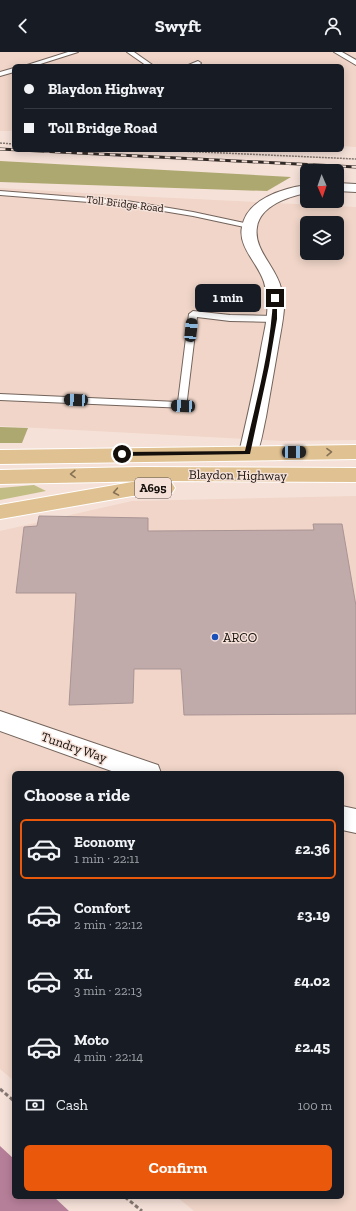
<!DOCTYPE html>
<html lang="en">
<head>
<meta charset="utf-8">
<style>
	body { margin:0; font-family:"Zilla Slab",serif; background:#242831; color:#f1f3f6; height:100vh; display:flex; flex-direction:column; font-size:15px; white-space:nowrap }
	* { box-sizing:border-box; margin:0 }
	p { font-size:13px; color:#9ea1a6 }
	.icon { flex:none; width:22px; height:22px; fill:none; stroke:currentColor; stroke-width:2; stroke-linecap:round; stroke-linejoin:round }
	.map { position:relative; flex:1; overflow:hidden }
	.drawer { position:absolute; left:12px; top:719px; width:332px; height:428px; display:flex; flex-direction:column; background:#171b24; border-radius:6px; box-shadow:0 2px 10px #0003 }
	.drawer>* { flex:none }
	.top-card { position:absolute; left:12px; top:12px; width:332px; height:88px; border-radius:6px; box-shadow:0 2px 10px #0003; display:grid; align-content:center; height:88px; padding:0 12px; background:#171b24 }
	.needle { width:26px; rotate:178deg }
	.tools { position:absolute; left:300px; top:112px; display:grid; gap:8px }
	.tools a { display:grid; place-items:center; width:44px; height:44px; border-radius:6px; background:#171b24; box-shadow:0 2px 10px #0003; font-size:20px }
	.end { position:absolute; width:18px; height:18px; margin:-9px; border:5px solid #150f0c; background:#fff; box-shadow:0 0 0 2px #fff }
	.from { border-radius:50% }
	.bubble { position:absolute; height:28px; border-radius:6px; background:#171b24; box-shadow:0 2px 10px #0003; font-size:13px; font-weight:700; line-height:28px; text-align:center }
	.car { position:absolute; width:12px; height:24px; margin:-12px -6px; border-radius:5px; box-shadow:0 0 3px 1px #0007; background:linear-gradient(#222 24%,#8ab4d8 0 40%,#222 0 76%,#8ab4d8 0 86%,#222 0) }
	.top-card b { display:flex; align-items:center; gap:14px; height:38px; font-size:15px }
	.top-card b+b { border-top:1px solid #363941 }
	.top-card i { width:10px; height:10px; background:#f1f3f6 }
	ul { padding:0; list-style:none }
	li { display:flex; align-items:center; gap:12px; height:60px; margin:0 8px 6px; padding:0 4px; border:2px solid transparent; border-radius:6px }
	li div { flex:1 }
	li b { display:block; font-size:15px }
	li em { font-style:normal; font-weight:700 }
	li.on { border-color:#ea580c }
	li>.icon { width:36px; height:36px; stroke-width:1.5 }
	h2 { padding:0 12px; font-size:18px; line-height:48px }
	.pay { display:flex; align-items:center; gap:10px; height:44px; padding:0 12px; font-size:15px }
	.pay p { margin-inline-start:auto }
	.action { display:flex; gap:8px; margin-top:auto; padding:8px 12px }
	.action a { flex:1; height:46px; border-radius:6px; background:#ea580c; color:#fff; font-size:16px; font-weight:700; line-height:46px; text-align:center }
	header { display:flex; justify-content:space-between; align-items:center; height:52px; padding:0 12px; background:#171b24; font-size:18px; font-weight:700 }
	.map>svg:first-child { display:block }
	.built { fill:#f0d5c8; fill-rule:evenodd }
	.green { fill:#c1bd84 }
	.forest { fill:#aca86f }
	.water { fill:#b67f99 }
	.building { fill:#c0aaaa; stroke:#a99494 }
	.lines { fill:none; stroke-linecap:round; stroke-linejoin:round }
	.lane-casing { stroke:#73635b; stroke-width:2 }
	.street-casing { stroke:#73635b; stroke-width:2 }
	.primary-casing { stroke:#fff; stroke-width:2 }
	.path-far1 { stroke:#847771; stroke-width:1.5; stroke-dasharray:2 1; stroke-linecap:butt }
	.path { stroke:#847771; stroke-width:3; stroke-dasharray:4 2.5; stroke-linecap:butt }
	.lane { fill:#fff; fill-rule:evenodd }
	.street { fill:#fff; fill-rule:evenodd }
	.primary { fill:#e0c191; fill-rule:evenodd }
	.rail-casing { stroke:#322a27; stroke-width:3 }
	.rail { stroke:#f5e1d8; stroke-width:2; stroke-dasharray:5.5; stroke-linecap:butt }
	.oneway { stroke:#857155 }
	.route { fill:#150f0c }
	.poi-dot { fill:#184fbb; stroke:#f5e1d8; stroke-width:1.5 }
	.labels { text-anchor:middle; dominant-baseline:central; stroke-width:3; stroke-linejoin:round; paint-order:stroke }
	.far-street-label { font-size:11px; fill:#150f0c; stroke:#f5e1d8 }
	.shield { fill:#f5e1d8; stroke:#584e49; stroke-width:1 }
	.shield-label { font-size:12px; font-weight:bold; fill:#150f0c }
	.street-label { font-size:13px; fill:#150f0c; stroke:#f5e1d8 }
	.poi-label { font-size:13px; fill:#150f0c; stroke:#f5e1d8; text-anchor:start }
</style>
</head>
<body>
<header><svg class="icon" aria-label="back" viewBox="0 0 24 24"><path d="M15 5l-7 7 7 7"/></svg>Swyft<svg class="icon" aria-label="person" viewBox="0 0 24 24"><circle cx="12" cy="8" r="4"/><path d="M4 21q1-7 8-7t8 7"/></svg></header>
<div class="map">
<svg width="356" height="1159" viewBox="0 0 356 1159">
	<rect width="100%" height="100%" fill="#f5e1d8"/>
	<g class="built">
		<path d="M0,0H356V95L342,94V14H14V79H0Z"/>
		<path d="M0,136L133,144L356,155V388L284,389L0,374ZM307,171H337V201H307Z"/>
		<path d="M356,444V1159H194L177,1145H342V721H14V1029L0,1017V479L132,449Z"/>
	</g>
	<path class="green" d="M34,433L46,439L0,448V436Z"/>
	<g class="forest">
		<path d="M0,109L291,125L267,139L0,130Z"/>
		<path d="M0,375L28,376L22,391H0Z"/>
	</g>
	<path class="water" d="M0,1094L14,1107V1145H54L69,1159H0Z"/>
	<path class="building" d="M39,464L148,466V479L314,478L313,472H342L356,554V662L184,663L181,617H134L133,651L69,653L76,541H16L24,475L37,474Z"/>
	<g class="lines">
		<defs>
			<g id="lane">
				<path d="M68,0H78L34,14H24Z"/>
				<path d="M127,0H134L154,14H147Z"/>
				<path d="M334,0H342L356,8V13Z"/>
				<path d="M198,9L201,11L200,12L186,14Z"/>
				<path d="M14,16V20L0,24V20Z"/>
				<path d="M0,139L127,149L193,160L249,172L253,174L249,176L193,164L127,153L0,143Z"/>
				<path d="M193,259L230,263L274,264L279,267L274,270L230,269L197,265L186,356L0,348V342L178,350L189,262Z"/>
			</g>
			<g id="street">
				<path d="M337,131L356,132V140L337,139Z"/>
				<path d="M307,133V141C289,144 260,154 257,175C253,197 276,215 281,236C283,243 284,250 284,257C283,270 280,283 278,296C274,319 270,342 266,365C263,378 261,394 255,406L248,408L241,406L239,401C247,366 255,332 261,297C264,280 269,263 267,245C266,239 265,231 262,225C255,209 238,193 242,175C247,147 283,136 307,133Z"/>
				<path d="M0,659L158,713L161,721H117L0,679Z"/>
				<path d="M342,754L356,757V781L342,778Z"/>
			</g>
			<g id="primary">
				<path d="M356,393V407L0,412V398Z"/>
				<path d="M139,415L356,416V430L166,429L172,431L175,436L172,441L165,443L132,444L0,467V453L132,430L157,429L0,432V418Z"/>
			</g>
		</defs>
		<use href="#lane" class="lane-casing"/>
		<use href="#street" class="street-casing"/>
		<use href="#primary" class="primary-casing"/>
		<g class="path-far1">
			<path d="M0,91L14,92"/>
			<path d="M157,98L356,107"/>
		</g>
		<g class="path">
			<path d="M0,1037L14,1049"/>
			<path d="M125,1145L142,1159"/>
		</g>
		<use href="#lane" class="lane"/>
		<use href="#street" class="street"/>
		<use href="#primary" class="primary"/>
		<defs>
			<path id="rail" d="M0,97L356,115"/>
		</defs>
		<use href="#rail" class="rail-casing"/>
		<use href="#rail" class="rail"/>
	</g>
	<defs><path id="oneway-chevron" d="M-2-3.5L2.5 0L-2 3.5" fill="none" stroke-width="1.6" stroke-linecap="round" stroke-linejoin="round"/></defs>
	<g class="oneway">
		<use href="#oneway-chevron" transform="translate(329 400) rotate(-1)"/>
		<use href="#oneway-chevron" transform="translate(73 422) rotate(179)"/>
		<use href="#oneway-chevron" transform="translate(116 440) rotate(170)"/>
	</g>
	<path class="route" d="M275,245L277,246V267L269,314L250,402L120,404V401L122,400L245,399C256,349 271,298 273,246Z"/>
	<circle class="poi-dot" cx="215" cy="585" r="4"/>
	<g class="labels">
		<g class="far-street-label">
			<text transform="translate(125 152) rotate(7)">Toll Bridge Road</text>
		</g>
		<rect class="shield" x="135" y="426" width="36" height="20" rx="3"/>
		<g class="shield-label">
			<text x="153" y="436">A695</text>
		</g>
		<g class="street-label">
			<text transform="translate(238 423) rotate(1)">Blaydon Highway</text>
			<text transform="translate(74 695) rotate(19)">Tundry Way</text>
		</g>
		<g class="poi-label">
			<text x="223" y="585">ARCO</text>
		</g>
	</g>
</svg>
<div class="tools">
<a><svg class="needle" viewBox="-14 -14 28 28"><path d="M0-13l5 13h-10z" fill="#e53935"/><path d="M0 13l5-13h-10z" fill="#9ea1a6"/></svg></a>
<a><svg class="icon" aria-label="layers" viewBox="0 0 24 24"><path d="M12 4l9 5-9 5-9-5zM3 14l9 5 9-5"/></svg></a>
</div>
<i class="end from" style="left:122px;top:402px"></i>
<i class="end" style="left:275px;top:246px"></i>
<div class="bubble" style="left:195px;top:232px;width:66px">1 min</div>
<i class="car" style="left:191px;top:278px;rotate:6deg"></i>
<i class="car" style="left:76px;top:348px;rotate:273deg"></i>
<i class="car" style="left:183px;top:354px;rotate:273deg"></i>
<i class="car" style="left:294px;top:400px;rotate:89deg"></i>
<div class="top-card">
<b><i class="from"></i>Blaydon Highway</b>
<b><i></i>Toll Bridge Road</b>
</div>
<section class="drawer">
<h2>Choose a ride</h2>
<ul>
<li class="on"><svg class="icon" aria-label="car" viewBox="0 0 24 24"><path d="M5 17H2v-5l4-1 3-4h7l3 4 3 1v5h-3M9 17h6M6 11h13"/><circle cx="7" cy="17" r="2"/><circle cx="17" cy="17" r="2"/></svg><div><b>Economy</b><p>1 min · 22:11</p></div><em>£2.36</em></li>
<li><svg class="icon" aria-label="car" viewBox="0 0 24 24"><path d="M5 17H2v-5l4-1 3-4h7l3 4 3 1v5h-3M9 17h6M6 11h13"/><circle cx="7" cy="17" r="2"/><circle cx="17" cy="17" r="2"/></svg><div><b>Comfort</b><p>2 min · 22:12</p></div><em>£3.19</em></li>
<li><svg class="icon" aria-label="car" viewBox="0 0 24 24"><path d="M5 17H2v-5l4-1 3-4h7l3 4 3 1v5h-3M9 17h6M6 11h13"/><circle cx="7" cy="17" r="2"/><circle cx="17" cy="17" r="2"/></svg><div><b>XL</b><p>3 min · 22:13</p></div><em>£4.02</em></li>
<li><svg class="icon" aria-label="car" viewBox="0 0 24 24"><path d="M5 17H2v-5l4-1 3-4h7l3 4 3 1v5h-3M9 17h6M6 11h13"/><circle cx="7" cy="17" r="2"/><circle cx="17" cy="17" r="2"/></svg><div><b>Moto</b><p>4 min · 22:14</p></div><em>£2.45</em></li>
</ul>
<div class="pay"><svg class="icon" aria-label="cash" viewBox="0 0 24 24"><path d="M3 7h18v10H3z"/><circle cx="12" cy="12" r="2"/></svg>Cash<p>100 m</p></div>
<div class="action"><a>Confirm</a></div>
</section>
</div>
</body>
</html>
